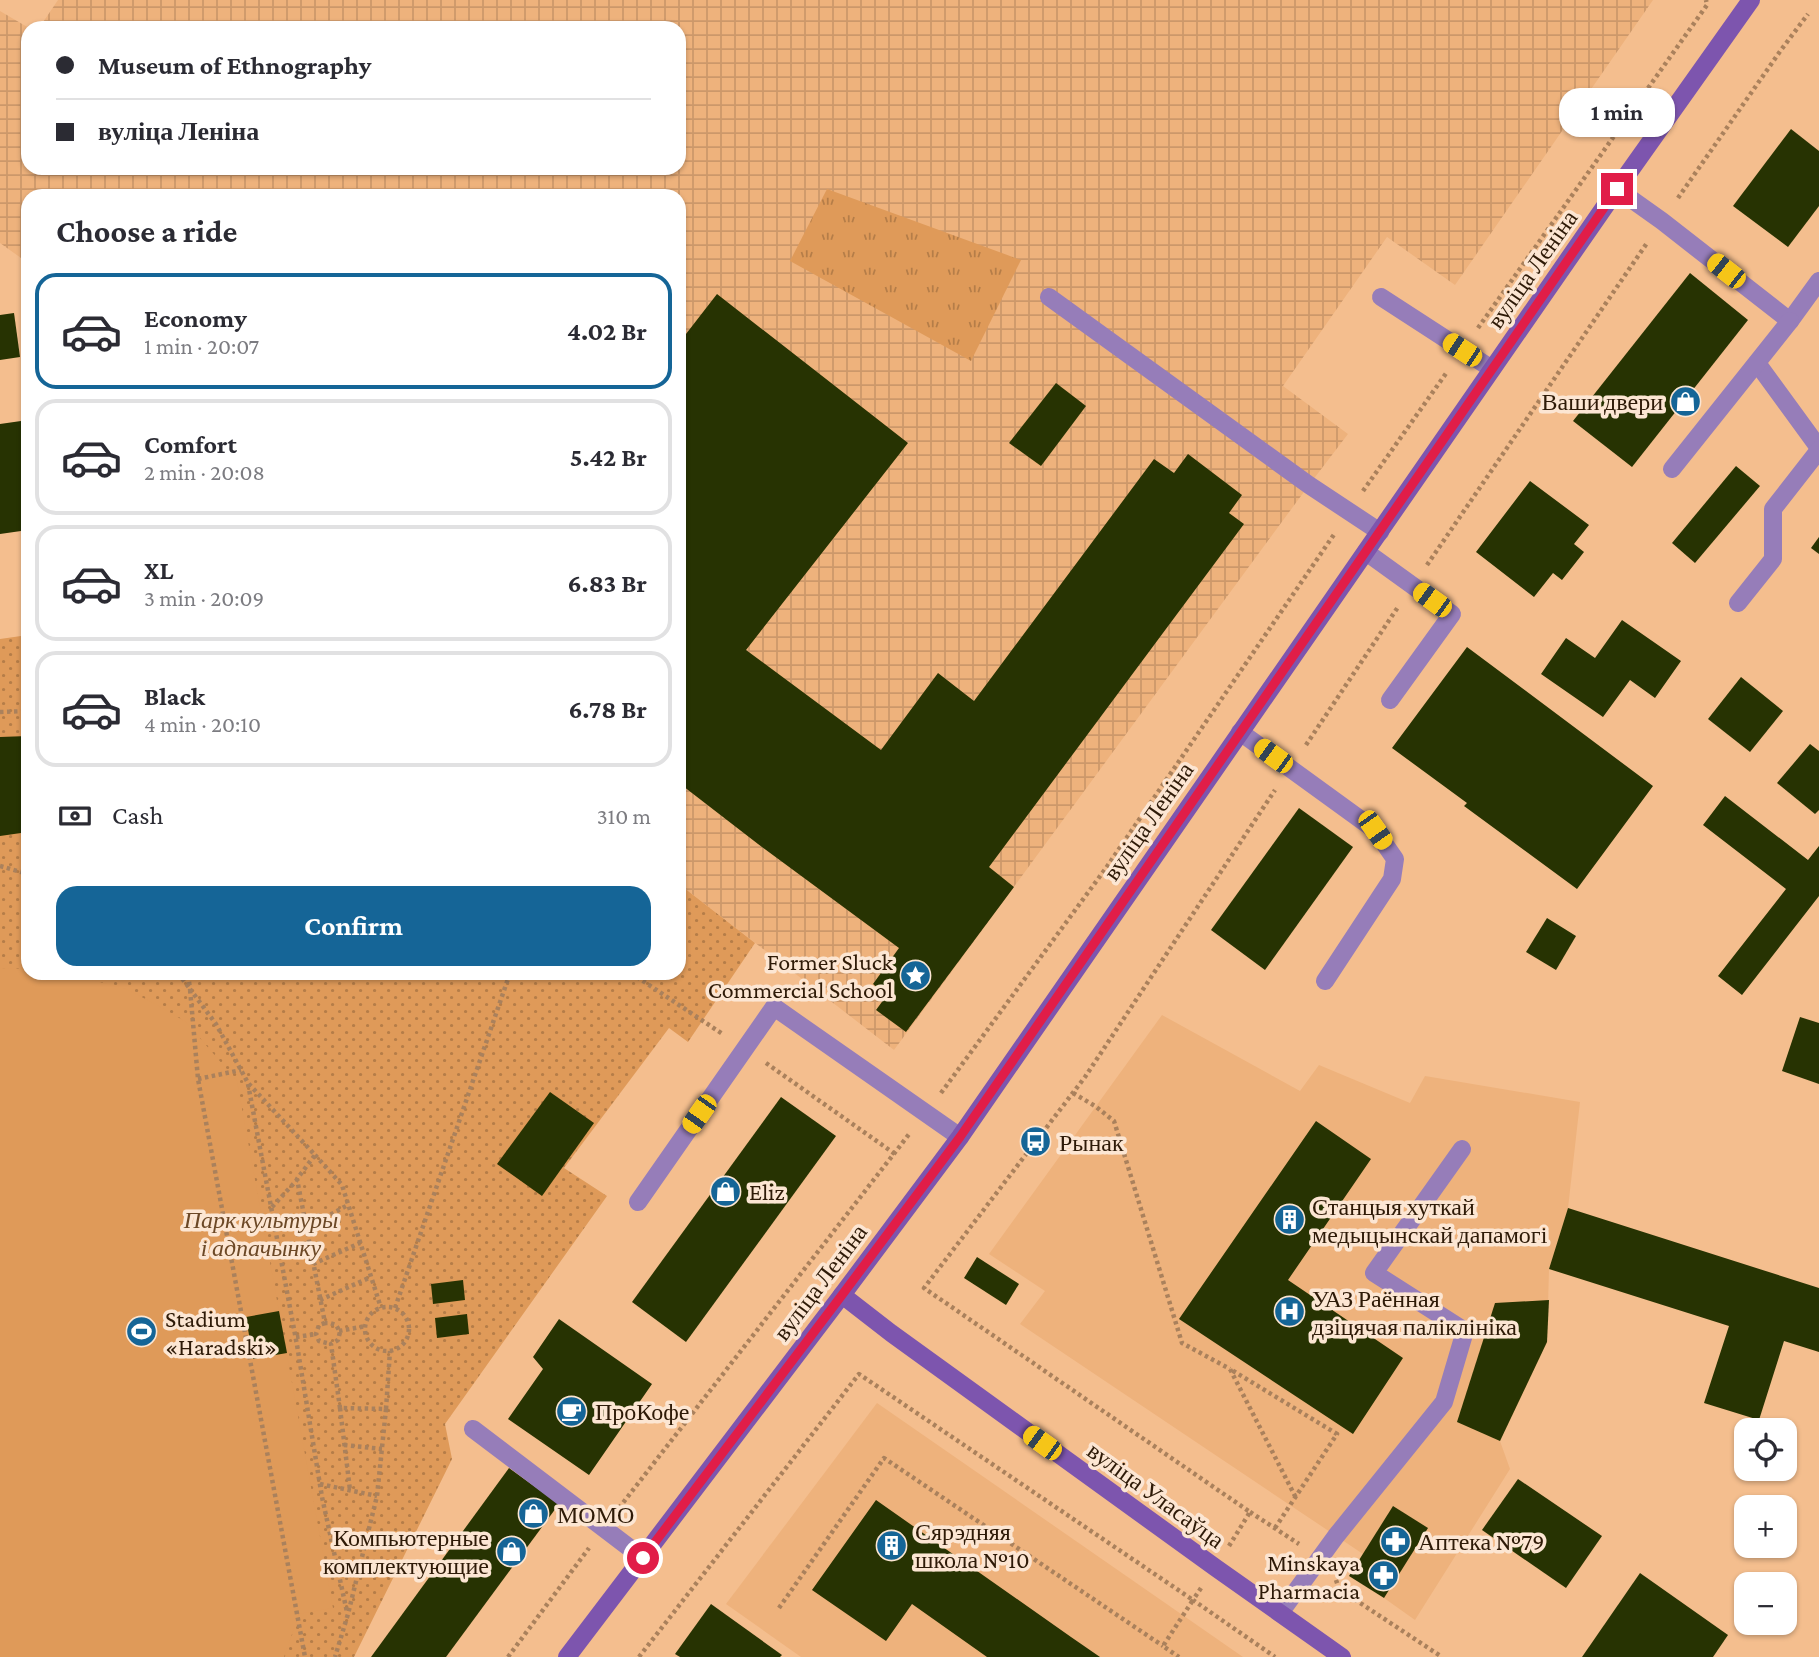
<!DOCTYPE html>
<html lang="en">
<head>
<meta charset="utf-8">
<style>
	body { margin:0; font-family:"Crimson Pro",serif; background:#f2f2f3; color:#2b2b33; height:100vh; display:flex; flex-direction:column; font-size:26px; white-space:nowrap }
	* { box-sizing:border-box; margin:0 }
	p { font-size:23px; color:#7c7c81 }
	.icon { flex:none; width:38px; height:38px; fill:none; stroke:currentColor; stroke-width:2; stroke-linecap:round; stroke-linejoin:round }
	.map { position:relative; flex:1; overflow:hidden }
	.details { position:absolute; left:21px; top:189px; width:665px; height:791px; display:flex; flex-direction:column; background:#fff; border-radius:21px; box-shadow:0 2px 5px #0004 }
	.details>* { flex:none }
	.banner { position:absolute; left:21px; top:21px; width:665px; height:154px; border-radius:21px; box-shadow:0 2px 5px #0004; display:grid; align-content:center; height:154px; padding:0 35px; background:#fff }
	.controls { position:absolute; left:1734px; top:1418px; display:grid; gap:14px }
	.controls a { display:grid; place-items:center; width:63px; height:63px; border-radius:14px; background:#fff; box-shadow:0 2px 5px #0004; font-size:35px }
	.end { position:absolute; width:32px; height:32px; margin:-16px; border:9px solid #e11d48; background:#fff; box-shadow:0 0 0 4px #fff }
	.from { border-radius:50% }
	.bubble { position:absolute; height:49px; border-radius:21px; background:#fff; box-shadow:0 2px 5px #0004; font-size:23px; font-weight:700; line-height:49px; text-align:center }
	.car { position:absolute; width:21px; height:42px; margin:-21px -10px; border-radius:9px; box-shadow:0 0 5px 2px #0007; background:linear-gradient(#f5c518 24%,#345 0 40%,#f5c518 0 76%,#345 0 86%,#f5c518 0) }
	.banner b { display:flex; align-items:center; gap:24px; height:66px; font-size:26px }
	.banner b+b { border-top:2px solid #e1e1e2 }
	.banner i { width:18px; height:18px; background:#2b2b33 }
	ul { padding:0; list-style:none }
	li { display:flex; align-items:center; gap:21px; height:116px; margin:0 14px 10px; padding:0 21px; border:4px solid #e1e1e2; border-radius:21px }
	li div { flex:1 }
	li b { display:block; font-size:26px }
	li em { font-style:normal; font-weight:700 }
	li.on { border-color:#156597 }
	li>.icon { width:63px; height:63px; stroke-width:1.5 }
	h2 { padding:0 35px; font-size:32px; line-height:84px }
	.pay { display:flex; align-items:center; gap:18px; height:77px; padding:0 35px; font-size:26px }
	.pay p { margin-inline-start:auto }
	.cta { display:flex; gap:14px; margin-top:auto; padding:14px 35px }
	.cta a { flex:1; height:80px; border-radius:21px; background:#156597; color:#fff; font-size:28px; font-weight:700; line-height:80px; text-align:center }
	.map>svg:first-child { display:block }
	.built { fill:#eeb27c }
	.industrial { fill:url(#industrial-grid) }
	.grass { fill:url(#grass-tufts) }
	.park { fill:url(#park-dots) }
	.pitch { fill:#df9a59 }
	.building { fill:#273302 }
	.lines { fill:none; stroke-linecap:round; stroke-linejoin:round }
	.path { stroke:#aa815c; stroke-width:4.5; stroke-dasharray:3.5 3.5; stroke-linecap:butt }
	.service { stroke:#967db9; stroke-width:18 }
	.secondary { stroke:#7d55ae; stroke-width:18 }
	.route { stroke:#e11d48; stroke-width:9 }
	.labels { text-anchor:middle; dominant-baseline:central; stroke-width:7; stroke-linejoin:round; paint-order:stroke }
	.street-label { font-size:24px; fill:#2e1a07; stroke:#fce6d3 }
	.poi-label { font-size:24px; fill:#2e1a07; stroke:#fce6d3; text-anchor:start }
	.park-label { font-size:24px; font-style:italic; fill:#6c4826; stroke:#fce6d3 }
</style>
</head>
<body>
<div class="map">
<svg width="1819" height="1657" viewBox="0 0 1819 1657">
	<defs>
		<pattern id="industrial-grid" width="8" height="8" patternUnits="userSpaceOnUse" patternTransform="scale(1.75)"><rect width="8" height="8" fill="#eeb27c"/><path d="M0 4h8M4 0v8" fill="none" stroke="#cc986a"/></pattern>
		<pattern id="grass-tufts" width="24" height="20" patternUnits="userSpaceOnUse" patternTransform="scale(1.75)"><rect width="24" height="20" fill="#df9a59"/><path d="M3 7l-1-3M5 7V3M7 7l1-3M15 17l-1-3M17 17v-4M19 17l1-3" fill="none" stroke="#b57d48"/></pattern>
		<pattern id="park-dots" width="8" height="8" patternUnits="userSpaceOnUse" patternTransform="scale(1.75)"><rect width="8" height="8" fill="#df9a59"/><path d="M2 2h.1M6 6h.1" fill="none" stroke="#b57d48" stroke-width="1.8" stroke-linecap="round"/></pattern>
	</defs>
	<rect width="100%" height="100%" fill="#f4be8e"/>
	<g class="built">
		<path d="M1162,1015L1300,1091L1319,1065L1410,1103L1425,1076L1580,1102L1568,1208L1549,1269L1547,1342L1500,1441L1510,1469L1415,1620L1384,1598L1363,1554L1020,1324L1045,1291L989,1254Z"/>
		<path d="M877,1403L1243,1657H801L726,1604Z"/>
	</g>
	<path class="industrial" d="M58,0H1653L1455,285L1387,237L1283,386L1348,434L1309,485L894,1050L679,884V196H28V263L0,243V11L29,28L28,168H679V28H39Z"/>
	<path class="grass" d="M827,189L1021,260L971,361L790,261Z"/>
	<path class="park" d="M28,635V973H679V884L755,943L688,1042L669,1028L564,1168L607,1196L445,1424L452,1459L354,1657H0V639Z"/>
	<path class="pitch" d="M0,968L28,969V973H63L88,979L126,989L159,1006L186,1022L237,1081L333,1608L299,1614L284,1657H0Z"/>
	<g class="building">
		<path d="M1791,129L1819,151V206L1788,247L1733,206Z"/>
		<path d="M1690,273L1748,320L1632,467L1573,421Z"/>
		<path d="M717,294L908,443L746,650L881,750L938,673L974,701L1154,459L1174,473L1188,454L1242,495L1229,513L1244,524L989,867L1014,887L906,1032L876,1010L887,995L873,984L899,948L758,844L679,783V343Z"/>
		<path d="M14,313L20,357L0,360V315Z"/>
		<path d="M1056,383L1086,406L1041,466L1009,443Z"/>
		<path d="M28,420V530L0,534V424Z"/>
		<path d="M1736,466L1760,486L1695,563L1672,543Z"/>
		<path d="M1530,481L1589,525L1574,544L1584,552L1562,580L1553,573L1534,597L1476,552Z"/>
		<path d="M1819,537V554L1811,548Z"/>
		<path d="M1622,620L1681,661L1655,698L1630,680L1603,717L1541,674L1566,638L1595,658Z"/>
		<path d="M1467,647L1653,786L1577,889L1464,806L1467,803L1392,748Z"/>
		<path d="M1741,677L1783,711L1750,752L1708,719Z"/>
		<path d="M28,736V832L0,836V737Z"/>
		<path d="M1810,744L1819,751V810L1815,814L1777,783Z"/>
		<path d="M1725,796L1808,860L1819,846V896L1742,995L1718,976L1786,889L1703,825Z"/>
		<path d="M1299,808L1353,847L1265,970L1211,930Z"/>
		<path d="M1547,918L1576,936L1556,970L1526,952Z"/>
		<path d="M1800,1017L1819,1023V1084L1782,1071Z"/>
		<path d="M550,1092L594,1123L542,1196L497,1164Z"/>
		<path d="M781,1097L836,1136L686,1342L632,1302Z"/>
		<path d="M1316,1121L1371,1159L1288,1280L1403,1358L1353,1434L1179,1319Z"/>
		<path d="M1568,1208L1819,1288V1352L1784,1341L1759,1420L1704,1403L1729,1326L1549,1269Z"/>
		<path d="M977,1257L1019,1284L1006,1305L964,1278Z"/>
		<path d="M463,1280L465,1300L433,1304L431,1284Z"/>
		<path d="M1549,1300L1547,1342L1500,1441L1457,1422L1495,1303Z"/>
		<path d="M279,1311L287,1353L253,1359L246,1317Z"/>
		<path d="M467,1314L469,1334L437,1338L435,1318Z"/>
		<path d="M559,1319L652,1384L589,1475L508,1419L543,1369L533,1357Z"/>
		<path d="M509,1468L559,1504L446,1657H371Z"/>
		<path d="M1518,1479L1602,1536L1566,1588L1482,1530Z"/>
		<path d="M876,1500L1071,1637L1100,1657H987L912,1604L886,1641L812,1590Z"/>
		<path d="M1393,1506L1428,1528L1384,1598L1349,1576Z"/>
		<path d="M1640,1573L1728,1635L1713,1657H1582Z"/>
		<path d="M711,1604L782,1655L780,1657H680L675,1654Z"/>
	</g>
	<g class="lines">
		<g class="path">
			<path d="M1678,198L1781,50L1808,14"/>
			<path d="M1478,328L1707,5L1706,0"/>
			<path d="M1363,491L1447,372"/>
			<path d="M1427,565L1647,243"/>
			<path d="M0,712L28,711"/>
			<path d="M1306,745L1398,607"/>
			<path d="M0,866L28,874"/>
			<path d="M178,973L190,989L198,1079L305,1657"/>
			<path d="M194,973L188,974L190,989L216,1024L248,1083L315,1155L297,1179L325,1323H330L336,1325L340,1332L338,1340L331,1344L340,1408L386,1409L377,1496L348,1614L335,1657"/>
			<path d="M631,973L724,1035"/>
			<path d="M766,1063L895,1154"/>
			<path d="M198,1079L241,1070"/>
			<path d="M248,1084L297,1345L322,1497L347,1612"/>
			<path d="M941,1093L1106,868L1335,533"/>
			<path d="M1073,1093L1095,1106L1114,1121L1182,1343L1230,1369"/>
			<path d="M315,1155L342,1185L381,1308"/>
			<path d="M272,1207L297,1180"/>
			<path d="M306,1228L348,1205"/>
			<path d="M313,1264L360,1243"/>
			<path d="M320,1300L371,1277"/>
			<circle cx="387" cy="1329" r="22"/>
			<path d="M395,1308L510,973"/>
			<path d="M325,1323L319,1325L316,1334L319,1341L331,1344"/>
			<path d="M339,1331L366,1326"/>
			<path d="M296,1337L316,1334"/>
			<path d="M340,1408L350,1490"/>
			<path d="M386,1409L390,1351"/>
			<path d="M344,1445L382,1449"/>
			<path d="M320,1484L377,1496"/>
			<path d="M619,1508L910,1133"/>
			<path d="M1250,1512L1299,1544"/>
			<path d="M1275,1528L1337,1434L1230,1369L1296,1498"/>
			<path d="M1229,1546L1250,1512L924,1288L1085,1077L1275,790"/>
			<path d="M1336,1580L1339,1589L1442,1657"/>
			<path d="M1201,1588L1193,1600L1275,1657"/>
			<path d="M779,1608L884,1458L1163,1646"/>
			<path d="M508,1657L589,1548"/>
			<path d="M639,1657L859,1374L1193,1600L1163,1646L1179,1657"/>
		</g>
		<g class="service">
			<path d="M1617,189L1662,221L1790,321L1819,281"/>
			<path d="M1049,297L1309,485L1380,532"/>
			<path d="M1381,297L1492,369"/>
			<path d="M1757,363L1819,448"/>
			<path d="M1672,469L1790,321"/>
			<path d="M1366,552L1452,614L1390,700"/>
			<path d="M1738,603L1773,559V509L1819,450"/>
			<path d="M1240,732L1375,830L1395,859L1392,879L1325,981"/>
			<path d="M638,1202L774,1007L960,1137"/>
			<path d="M473,1429L643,1558"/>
			<path d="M1280,1613L1336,1536L1444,1402L1465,1331L1374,1273L1462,1149"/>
		</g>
		<g class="secondary">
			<path d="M842,1295L891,1333L1216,1568L1342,1657"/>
			<path d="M567,1657L842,1295L960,1137L1617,189L1751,0"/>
		</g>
	</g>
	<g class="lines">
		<path class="route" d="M643,1558L842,1295L960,1137L1617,189"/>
	</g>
	<defs>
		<symbol id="shop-disc" viewBox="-11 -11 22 22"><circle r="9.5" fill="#156597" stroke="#fce6d3"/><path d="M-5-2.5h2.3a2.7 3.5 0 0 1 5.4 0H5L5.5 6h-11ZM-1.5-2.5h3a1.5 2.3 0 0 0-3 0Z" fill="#fff"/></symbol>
		<symbol id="sight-disc" viewBox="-11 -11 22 22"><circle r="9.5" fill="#156597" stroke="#fce6d3"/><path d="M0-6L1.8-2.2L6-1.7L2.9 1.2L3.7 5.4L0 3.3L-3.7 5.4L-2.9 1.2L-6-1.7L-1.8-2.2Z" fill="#fff"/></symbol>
		<symbol id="bus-disc" viewBox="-11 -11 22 22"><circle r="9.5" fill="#156597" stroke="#fce6d3"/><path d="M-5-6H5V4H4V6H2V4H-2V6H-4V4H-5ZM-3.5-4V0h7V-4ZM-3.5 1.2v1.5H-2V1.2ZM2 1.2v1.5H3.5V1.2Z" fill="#fff"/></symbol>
		<symbol id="building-disc" viewBox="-11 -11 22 22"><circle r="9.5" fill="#156597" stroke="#fce6d3"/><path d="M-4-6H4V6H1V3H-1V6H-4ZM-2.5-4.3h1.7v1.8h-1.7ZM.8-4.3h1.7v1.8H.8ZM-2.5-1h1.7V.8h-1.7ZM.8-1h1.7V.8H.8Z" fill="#fff"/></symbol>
		<symbol id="hospital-disc" viewBox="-11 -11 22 22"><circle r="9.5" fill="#156597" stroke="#fce6d3"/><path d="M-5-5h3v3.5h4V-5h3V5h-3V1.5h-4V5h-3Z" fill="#fff"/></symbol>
		<symbol id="stadium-disc" viewBox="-11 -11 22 22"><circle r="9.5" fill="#156597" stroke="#fce6d3"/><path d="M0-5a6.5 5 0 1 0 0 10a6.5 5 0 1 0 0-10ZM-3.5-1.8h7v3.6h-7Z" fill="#fff"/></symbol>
		<symbol id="cafe-disc" viewBox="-11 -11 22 22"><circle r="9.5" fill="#156597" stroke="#fce6d3"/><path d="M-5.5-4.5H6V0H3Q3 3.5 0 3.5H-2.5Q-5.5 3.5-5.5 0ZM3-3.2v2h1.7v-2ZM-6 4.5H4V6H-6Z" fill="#fff"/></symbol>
		<symbol id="pharmacy-disc" viewBox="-11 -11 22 22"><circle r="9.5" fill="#156597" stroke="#fce6d3"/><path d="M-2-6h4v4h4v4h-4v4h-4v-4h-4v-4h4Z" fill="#fff"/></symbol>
	</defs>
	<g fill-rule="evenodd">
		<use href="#shop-disc" x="1668" y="384" width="35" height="35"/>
		<use href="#sight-disc" x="898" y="958" width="35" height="35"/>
		<use href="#bus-disc" x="1018" y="1124" width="35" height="35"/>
		<use href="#shop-disc" x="708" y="1174" width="35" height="35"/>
		<use href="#building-disc" x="1272" y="1202" width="35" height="35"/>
		<use href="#hospital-disc" x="1272" y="1294" width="35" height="35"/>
		<use href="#stadium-disc" x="124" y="1314" width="35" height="35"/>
		<use href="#cafe-disc" x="554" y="1394" width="35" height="35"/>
		<use href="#shop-disc" x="516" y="1496" width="35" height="35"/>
		<use href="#pharmacy-disc" x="1378" y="1524" width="35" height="35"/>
		<use href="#building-disc" x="874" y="1528" width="35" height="35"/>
		<use href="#shop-disc" x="494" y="1534" width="35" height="35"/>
		<use href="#pharmacy-disc" x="1366" y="1558" width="35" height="35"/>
	</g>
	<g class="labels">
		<g class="street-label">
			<text transform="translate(1532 269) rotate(-55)">вуліца Леніна</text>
			<text transform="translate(1148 821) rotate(-55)">вуліца Леніна</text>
			<text transform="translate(820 1282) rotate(-53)">вуліца Леніна</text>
			<text transform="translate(1156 1495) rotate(36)">вуліца Уласаўца</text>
		</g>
		<g class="poi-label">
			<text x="1663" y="401" text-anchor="end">Ваши двери</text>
			<text x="893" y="961" text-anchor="end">Former Sluck<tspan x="893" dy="28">Commercial School</tspan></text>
			<text x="1059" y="1142">Рынак</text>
			<text x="749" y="1191">Eliz</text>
			<text x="1312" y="1206">Станцыя хуткай<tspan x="1312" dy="28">медыцынскай дапамогі</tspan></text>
			<text x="1312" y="1298">УАЗ Раённая<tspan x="1312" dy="28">дзіцячая паліклініка</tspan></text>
			<text x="165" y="1318">Stadium<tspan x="165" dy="28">«Haradski»</tspan></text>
			<text x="595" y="1411">ПроКофе</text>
			<text x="557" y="1514">МОМО</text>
			<text x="915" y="1531">Сярэдняя<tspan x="915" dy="28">школа №10</tspan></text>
			<text x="489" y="1537" text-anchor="end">Компьютерные<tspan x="489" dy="28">комплектующие</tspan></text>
			<text x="1418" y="1541">Аптека №79</text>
			<text x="1360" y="1562" text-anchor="end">Minskaya<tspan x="1360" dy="28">Pharmacia</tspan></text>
		</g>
		<g class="park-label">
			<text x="261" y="1219">Парк культуры<tspan x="261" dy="28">і адпачынку</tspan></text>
		</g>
	</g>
</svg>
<div class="controls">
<a><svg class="icon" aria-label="locate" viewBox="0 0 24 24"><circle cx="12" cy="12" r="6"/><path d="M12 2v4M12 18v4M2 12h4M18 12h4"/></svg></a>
<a>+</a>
<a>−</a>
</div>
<i class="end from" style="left:643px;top:1558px"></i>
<i class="end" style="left:1617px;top:189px"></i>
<div class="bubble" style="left:1559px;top:88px;width:116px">1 min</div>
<i class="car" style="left:1726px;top:271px;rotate:308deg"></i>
<i class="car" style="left:1462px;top:350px;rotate:303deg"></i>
<i class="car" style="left:1432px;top:600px;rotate:306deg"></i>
<i class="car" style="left:1273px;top:756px;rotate:306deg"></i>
<i class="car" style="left:1375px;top:830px;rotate:145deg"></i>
<i class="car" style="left:699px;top:1114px;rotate:215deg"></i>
<i class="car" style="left:1042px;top:1443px;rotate:306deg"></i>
<div class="banner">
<b><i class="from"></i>Museum of Ethnography</b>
<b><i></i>вуліца Леніна</b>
</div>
<section class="details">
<h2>Choose a ride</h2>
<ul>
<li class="on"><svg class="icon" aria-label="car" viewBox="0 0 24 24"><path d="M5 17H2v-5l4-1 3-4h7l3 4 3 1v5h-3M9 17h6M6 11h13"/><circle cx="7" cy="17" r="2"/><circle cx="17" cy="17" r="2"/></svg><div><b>Economy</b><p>1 min · 20:07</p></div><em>4.02 Br</em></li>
<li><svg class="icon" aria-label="car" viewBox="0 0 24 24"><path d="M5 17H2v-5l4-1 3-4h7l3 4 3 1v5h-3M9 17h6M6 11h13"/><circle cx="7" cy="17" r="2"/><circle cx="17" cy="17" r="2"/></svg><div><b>Comfort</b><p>2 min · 20:08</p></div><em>5.42 Br</em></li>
<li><svg class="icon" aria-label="car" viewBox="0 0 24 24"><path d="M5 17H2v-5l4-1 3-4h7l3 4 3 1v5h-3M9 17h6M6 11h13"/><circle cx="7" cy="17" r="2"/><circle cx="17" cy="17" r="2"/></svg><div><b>XL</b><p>3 min · 20:09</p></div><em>6.83 Br</em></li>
<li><svg class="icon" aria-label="car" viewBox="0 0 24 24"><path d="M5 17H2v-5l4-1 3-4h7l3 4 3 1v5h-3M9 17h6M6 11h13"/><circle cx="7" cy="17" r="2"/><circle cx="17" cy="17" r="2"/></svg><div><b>Black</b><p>4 min · 20:10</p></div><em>6.78 Br</em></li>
</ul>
<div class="pay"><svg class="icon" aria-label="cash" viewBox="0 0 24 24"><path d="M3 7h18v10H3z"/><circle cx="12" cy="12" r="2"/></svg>Cash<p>310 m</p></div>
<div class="cta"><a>Confirm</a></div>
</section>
</div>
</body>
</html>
